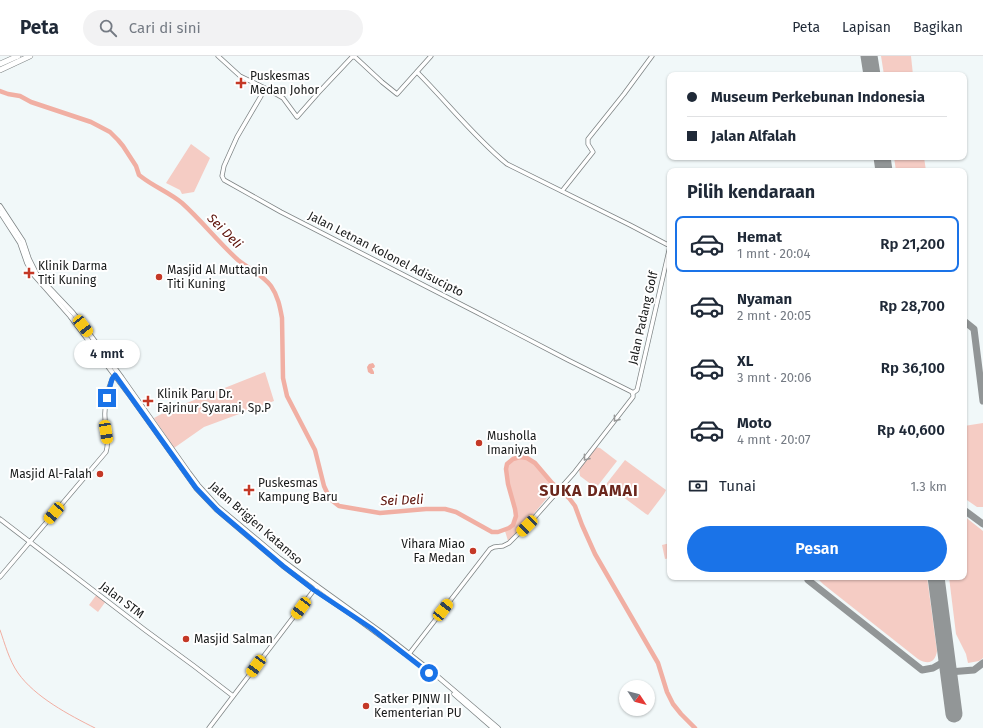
<!DOCTYPE html>
<html lang="id">
<head>
<meta charset="utf-8">
<style>
	body { margin:0; font-family:"Fira Sans",sans-serif; background:#f2f2f3; color:#1f2937; height:100vh; display:flex; flex-direction:column; font-size:15px; white-space:nowrap }
	* { box-sizing:border-box; margin:0 }
	p { font-size:13px; color:#747a83 }
	.icon { flex:none; width:22px; height:22px; fill:none; stroke:currentColor; stroke-width:2; stroke-linecap:round; stroke-linejoin:round }
	.map { position:relative; flex:1; overflow:hidden }
	.side { position:absolute; left:667px; top:112px; width:300px; height:412px; display:flex; flex-direction:column; background:#fff; border-radius:8px; box-shadow:0 1px 3px #0004 }
	.side>* { flex:none }
	.hud { position:absolute; left:667px; top:16px; width:300px; height:88px; border-radius:8px; box-shadow:0 1px 3px #0004; display:grid; align-content:center; height:88px; padding:0 20px; background:#fff }
	.needle { width:26px; rotate:126deg }
	.tools { position:absolute; left:619px; top:624px; display:grid; gap:8px }
	.tools a { display:grid; place-items:center; width:36px; height:36px; border-radius:50%; background:#fff; box-shadow:0 1px 3px #0004; font-size:20px }
	.end { position:absolute; width:18px; height:18px; margin:-9px; border:5px solid #1a73e8; background:#fff; box-shadow:0 0 0 2px #fff }
	.from { border-radius:50% }
	.bubble { position:absolute; height:28px; border-radius:14px; background:#fff; box-shadow:0 1px 3px #0004; font-size:13px; font-weight:600; line-height:28px; text-align:center }
	.car { position:absolute; width:12px; height:24px; margin:-12px -6px; border-radius:5px; box-shadow:0 0 3px 1px #0007; background:linear-gradient(#f5c518 24%,#345 0 40%,#f5c518 0 76%,#345 0 86%,#f5c518 0) }
	.hud b { display:flex; align-items:center; gap:14px; height:38px; font-size:15px }
	.hud b+b { border-top:1px solid #e0e1e3 }
	.hud i { width:10px; height:10px; background:#1f2937 }
	ul { padding:0; list-style:none }
	li { display:flex; align-items:center; gap:12px; height:56px; margin:0 8px 6px; padding:0 12px; border:2px solid transparent; border-radius:8px }
	li div { flex:1 }
	li b { display:block; font-size:15px }
	li em { font-style:normal; font-weight:600 }
	li.on { border-color:#1a73e8 }
	li>.icon { width:36px; height:36px; stroke-width:1.5 }
	h2 { padding:0 20px; font-size:18px; line-height:48px }
	.pay { display:flex; align-items:center; gap:10px; height:44px; padding:0 20px; font-size:15px }
	.pay p { margin-inline-start:auto }
	.primary-button { display:flex; gap:8px; margin-top:auto; padding:8px 20px }
	.primary-button a { flex:1; height:46px; border-radius:24px; background:#1a73e8; color:#fff; font-size:16px; font-weight:600; line-height:46px; text-align:center }
	header { display:flex; align-items:center; gap:24px; box-sizing:border-box; height:56px; padding:0 20px; background:#fff; border-bottom:1px solid #e0e1e3 }
	header strong { font-size:19px }
	nav { display:flex; gap:22px; margin-inline-start:auto; font-size:14px }
	.search { width:280px; height:36px; background:#f2f2f3; display:flex; align-items:center; gap:10px; box-sizing:border-box; padding:0 14px; border-radius:22px; color:#747a83; font-size:15px }
	.map>svg:first-child { display:block }
	.green { fill:#f5ccc4 }
	.forest { fill:#f1afa3 }
	.lines { fill:none; stroke-linecap:round; stroke-linejoin:round }
	.stream { stroke:#f1afa3; stroke-width:1 }
	.river { stroke:#f1afa3; stroke-width:4.5 }
	.taxiway { stroke:#929697; stroke-width:7 }
	.runway { stroke:#929697; stroke-width:17 }
	.secondary-casing { stroke:#7e8485; stroke-width:5 }
	.primary-casing { stroke:#7e8485; stroke-width:5.5 }
	.highway-casing { stroke:#7e8485; stroke-width:6 }
	.secondary { stroke:#fff; stroke-width:3.5 }
	.primary { stroke:#fff; stroke-width:4 }
	.highway { stroke:#fff; stroke-width:5 }
	.oneway { stroke:#979898 }
	.route { stroke:#1a73e8; stroke-width:5 }
	.poi-dot { fill:#c43826; stroke:#fff; stroke-width:1.5 }
	.labels { text-anchor:middle; dominant-baseline:central; stroke-width:4; stroke-linejoin:round; paint-order:stroke }
	.poi-label { font-size:12px; fill:#181a1a; stroke:#fff; text-anchor:start }
	.street-label { font-size:12px; fill:#181a1a; stroke:#fff }
	.water-label { font-size:13px; font-style:italic; fill:#5a0e05; stroke:#fff }
	.district-label { font-size:16px; font-weight:bold; letter-spacing:1px; fill:#6a261c; stroke:#fff }
</style>
</head>
<body>
<header>
<strong>Peta</strong>
<div class="search"><svg class="icon" aria-label="search" viewBox="0 0 24 24"><circle cx="10" cy="10" r="6"/><path d="M15 15l6 6"/></svg>Cari di sini</div>
<nav><a>Peta</a><a>Lapisan</a><a>Bagikan</a></nav>
</header>
<div class="map">
<svg width="983" height="672" viewBox="0 0 983 672">
	<rect width="100%" height="100%" fill="#f1f8f9"/>
	<g class="green">
		<path d="M881,0H911L913,19H884Z"/>
		<path d="M191,88L210,102L194,136L182,138L180,134L166,127Z"/>
		<path d="M894,101H924L926,115H896Z"/>
		<path d="M265,316L274,345L204,371L174,392L154,362L169,354Z"/>
		<path d="M983,367V451H977L964,442V370Z"/>
		<path d="M595,391L600,392L617,405L596,432L580,420L579,413Z"/>
		<path d="M520,401L527,402L532,406L556,431L532,460L508,485L505,475C510,472 515,467 516,461C516,458 515,454 514,451C513,442 504,417 507,409C510,403 515,402 520,401Z"/>
		<path d="M625,404L666,434L664,438L648,459L646,458L607,429V427Z"/>
		<path d="M964,460L983,475V602L979,605L968,607L966,598L956,578L949,521H964Z"/>
		<path d="M670,487V502L665,503L662,489Z"/>
		<path d="M816,521H927L937,595C935,607 928,609 918,603L823,528Z"/>
		<path d="M97,538L106,545L98,556L89,549Z"/>
	</g>
	<path class="forest" d="M373,307L375,310L374,312H372L374,316V318H371L368,316L367,311L369,308Z"/>
	<g class="lines">
		<path class="stream" d="M0,574C5,588 9,604 18,617C35,641 69,659 95,672"/>
		<path class="river" d="M0,35L8,38L20,40L31,46L91,66L110,76L118,84L123,90L136,110L139,119L143,122C155,131 170,137 182,147C202,165 218,186 238,204C249,213 263,219 271,230C278,240 280,251 282,262L283,322L287,340L315,394L324,430L330,443L339,450L380,457L426,453H445L456,456L492,476H498L509,472L513,469L516,460L515,453L508,428L506,413L507,408L513,403L520,401L527,402L535,407L552,427L569,442L575,450L582,469L595,498L658,607L667,636L673,648L681,658L695,672"/>
		<g class="taxiway">
			<path d="M964,265L974,273L983,345"/>
			<path d="M964,454L983,468"/>
			<path d="M808,524L922,614L933,612L947,604"/>
			<path d="M949,616L974,614L983,607"/>
		</g>
		<g class="runway">
			<path d="M869,0L872,19"/>
			<path d="M882,101L884,115"/>
			<path d="M936,521L954,658"/>
		</g>
		<defs>
			<g id="secondary">
				<path d="M218,0L240,20L269,34L283,42L297,61L319,36L352,1H355L382,26L397,38L431,0"/>
				<path d="M417,16C447,46 474,81 507,108L630,169L670,190L638,330L637,334L633,337"/>
				<path d="M258,29L260,34L261,40L237,81L224,110L222,120L224,124L281,156L476,256L568,304L632,336L633,339V341L574,417L534,462L509,487L503,490L494,491L490,493L409,598"/>
				<path d="M562,135L593,96L588,88V83L624,38L652,0"/>
				<path d="M0,463L145,574L194,610L233,640"/>
				<path d="M0,521L106,396C110,385 105,373 105,362C104,350 108,327 116,317"/>
				<path d="M209,672L317,530"/>
			</g>
			<g id="primary">
				<path d="M0,150L23,185L29,203L37,219L73,257L88,276L122,322L189,417L198,429L218,451L279,502L317,530L385,579L437,620L498,672"/>
				<path d="M0,156L20,187L27,207L33,218L70,260L128,337L196,432L217,454L283,510L315,534L355,561L404,597"/>
				<path d="M454,638L493,672"/>
			</g>
			<g id="highway">
				<path d="M0,8L18,0"/>
				<path d="M0,14L30,0"/>
			</g>
		</defs>
		<use href="#secondary" class="secondary-casing"/>
		<use href="#primary" class="primary-casing"/>
		<use href="#highway" class="highway-casing"/>
		<use href="#secondary" class="secondary"/>
		<use href="#primary" class="primary"/>
		<use href="#highway" class="highway"/>
	</g>
	<defs><path id="oneway-chevron" d="M-2-3.5L2.5 0L-2 3.5" fill="none" stroke-width="1.6" stroke-linecap="round" stroke-linejoin="round"/></defs>
	<g class="oneway">
		<use href="#oneway-chevron" transform="translate(616 363) rotate(128)"/>
		<use href="#oneway-chevron" transform="translate(586 402) rotate(128)"/>
	</g>
	<g class="lines">
		<path class="route" d="M107,342L112,323L115,319L196,432L217,454L283,510L314,534L371,572L429,617"/>
	</g>
	<g class="poi-dot">
		<path d="M239 21h4v4h4v4h-4v4h-4v-4h-4v-4h4z"/>
		<path d="M27 211h4v4h4v4h-4v4h-4v-4h-4v-4h4z"/>
		<circle cx="159" cy="221" r="4"/>
		<path d="M146 339h4v4h4v4h-4v4h-4v-4h-4v-4h4z"/>
		<circle cx="479" cy="387" r="4"/>
		<circle cx="100" cy="418" r="4"/>
		<path d="M247 428h4v4h4v4h-4v4h-4v-4h-4v-4h4z"/>
		<circle cx="473" cy="495" r="4"/>
		<circle cx="186" cy="583" r="4"/>
		<circle cx="366" cy="650" r="4"/>
	</g>
	<g class="labels">
		<g class="poi-label">
			<text x="250" y="20">Puskesmas<tspan x="250" dy="14">Medan Johor</tspan></text>
			<text x="38" y="210">Klinik Darma<tspan x="38" dy="14">Titi Kuning</tspan></text>
			<text x="167" y="214">Masjid Al Muttaqin<tspan x="167" dy="14">Titi Kuning</tspan></text>
			<text x="157" y="338">Klinik Paru Dr.<tspan x="157" dy="14">Fajrinur Syarani, Sp.P</tspan></text>
			<text x="487" y="380">Musholla<tspan x="487" dy="14">Imaniyah</tspan></text>
			<text x="92" y="418" text-anchor="end">Masjid Al-Falah</text>
			<text x="258" y="427">Puskesmas<tspan x="258" dy="14">Kampung Baru</tspan></text>
			<text x="465" y="488" text-anchor="end">Vihara Miao<tspan x="465" dy="14">Fa Medan</tspan></text>
			<text x="194" y="583">Masjid Salman</text>
			<text x="374" y="643">Satker PJNW II<tspan x="374" dy="14">Kementerian PU</tspan></text>
		</g>
		<g class="street-label">
			<text transform="translate(386 198) rotate(27)">Jalan Letnan Kolonel Adisucipto</text>
			<text transform="translate(643 262) rotate(-77)">Jalan Padang Golf</text>
			<text transform="translate(256 467) rotate(41)">Jalan Brigjen Katamso</text>
			<text transform="translate(122 544) rotate(37)">Jalan STM</text>
		</g>
		<g class="water-label">
			<text transform="translate(225 175) rotate(45)">Sei Deli</text>
			<text transform="translate(402 444) rotate(-2)">Sei Deli</text>
		</g>
		<g class="district-label">
			<text x="589" y="434">SUKA DAMAI</text>
		</g>
	</g>
</svg>
<div class="tools">
<a><svg class="needle" viewBox="-14 -14 28 28"><path d="M0-13l5 13h-10z" fill="#e53935"/><path d="M0 13l5-13h-10z" fill="#747a83"/></svg></a>
</div>
<i class="end from" style="left:429px;top:617px"></i>
<i class="end" style="left:107px;top:342px"></i>
<div class="bubble" style="left:74px;top:284px;width:66px">4 mnt</div>
<i class="car" style="left:83px;top:270px;rotate:142deg"></i>
<i class="car" style="left:106px;top:376px;rotate:171deg"></i>
<i class="car" style="left:54px;top:457px;rotate:220deg"></i>
<i class="car" style="left:527px;top:470px;rotate:225deg"></i>
<i class="car" style="left:301px;top:552px;rotate:217deg"></i>
<i class="car" style="left:443px;top:554px;rotate:38deg"></i>
<i class="car" style="left:256px;top:610px;rotate:216deg"></i>
<div class="hud">
<b><i class="from"></i>Museum Perkebunan Indonesia</b>
<b><i></i>Jalan Alfalah</b>
</div>
<section class="side">
<h2>Pilih kendaraan</h2>
<ul>
<li class="on"><svg class="icon" aria-label="car" viewBox="0 0 24 24"><path d="M5 17H2v-5l4-1 3-4h7l3 4 3 1v5h-3M9 17h6M6 11h13"/><circle cx="7" cy="17" r="2"/><circle cx="17" cy="17" r="2"/></svg><div><b>Hemat</b><p>1 mnt · 20:04</p></div><em>Rp 21,200</em></li>
<li><svg class="icon" aria-label="car" viewBox="0 0 24 24"><path d="M5 17H2v-5l4-1 3-4h7l3 4 3 1v5h-3M9 17h6M6 11h13"/><circle cx="7" cy="17" r="2"/><circle cx="17" cy="17" r="2"/></svg><div><b>Nyaman</b><p>2 mnt · 20:05</p></div><em>Rp 28,700</em></li>
<li><svg class="icon" aria-label="car" viewBox="0 0 24 24"><path d="M5 17H2v-5l4-1 3-4h7l3 4 3 1v5h-3M9 17h6M6 11h13"/><circle cx="7" cy="17" r="2"/><circle cx="17" cy="17" r="2"/></svg><div><b>XL</b><p>3 mnt · 20:06</p></div><em>Rp 36,100</em></li>
<li><svg class="icon" aria-label="car" viewBox="0 0 24 24"><path d="M5 17H2v-5l4-1 3-4h7l3 4 3 1v5h-3M9 17h6M6 11h13"/><circle cx="7" cy="17" r="2"/><circle cx="17" cy="17" r="2"/></svg><div><b>Moto</b><p>4 mnt · 20:07</p></div><em>Rp 40,600</em></li>
</ul>
<div class="pay"><svg class="icon" aria-label="cash" viewBox="0 0 24 24"><path d="M3 7h18v10H3z"/><circle cx="12" cy="12" r="2"/></svg>Tunai<p>1.3 km</p></div>
<div class="primary-button"><a>Pesan</a></div>
</section>
</div>
</body>
</html>
